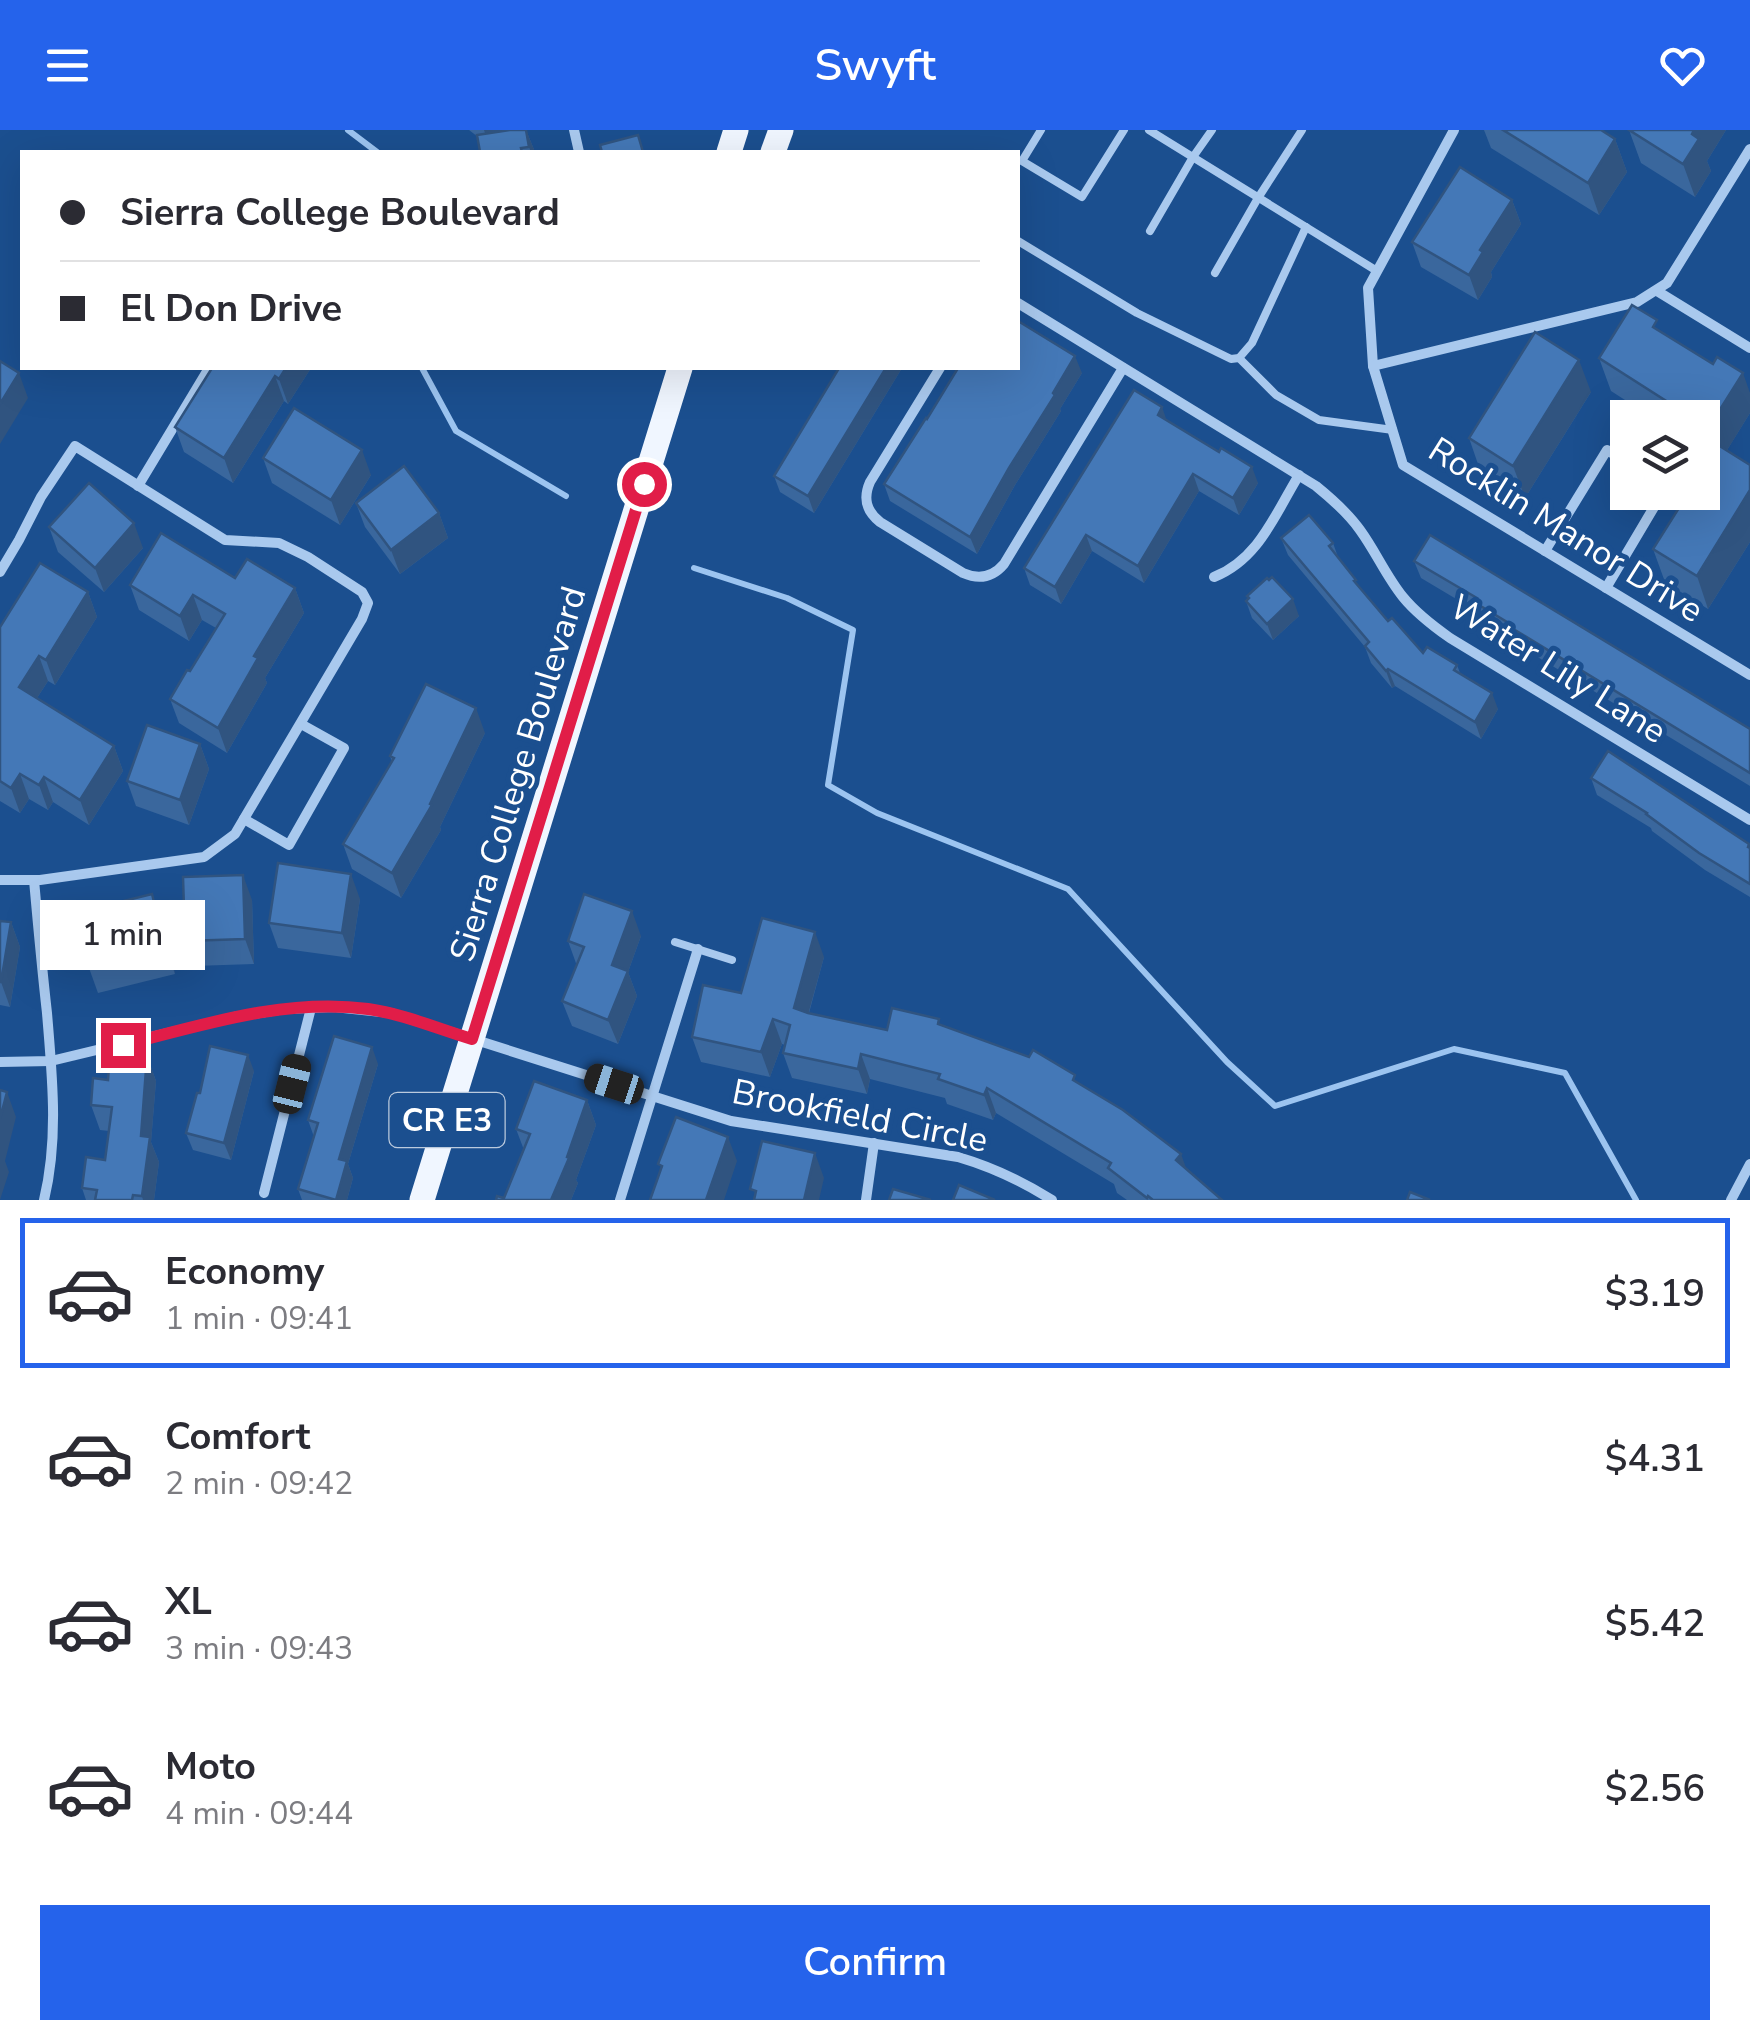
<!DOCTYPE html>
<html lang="en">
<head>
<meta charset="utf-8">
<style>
	body { margin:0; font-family:"Nunito Sans",sans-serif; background:#f7f7f7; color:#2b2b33; height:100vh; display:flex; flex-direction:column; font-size:38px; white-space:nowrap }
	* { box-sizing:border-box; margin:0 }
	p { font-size:32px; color:#7c7c81 }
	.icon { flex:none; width:55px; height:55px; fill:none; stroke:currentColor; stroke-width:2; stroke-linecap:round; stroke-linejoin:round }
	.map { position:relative; height:1070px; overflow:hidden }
	.panel { display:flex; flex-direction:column; background:#fff; flex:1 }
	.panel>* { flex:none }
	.guide { position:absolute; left:20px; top:20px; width:1000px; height:220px; border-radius:0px; box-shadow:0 10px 40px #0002; display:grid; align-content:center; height:220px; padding:0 40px; background:#fff }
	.controls { position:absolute; left:1610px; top:270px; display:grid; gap:20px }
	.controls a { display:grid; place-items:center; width:110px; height:110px; border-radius:0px; background:#fff; box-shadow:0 10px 40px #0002; font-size:50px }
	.end { position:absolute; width:45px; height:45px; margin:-22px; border:12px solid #e11d48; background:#fff; box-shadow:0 0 0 5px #fff }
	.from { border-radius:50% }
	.bubble { position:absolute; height:70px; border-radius:0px; background:#fff; box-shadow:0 10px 40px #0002; font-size:32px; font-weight:600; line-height:70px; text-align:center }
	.car { position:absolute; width:30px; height:60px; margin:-30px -15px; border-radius:12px; box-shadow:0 0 8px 2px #0007; background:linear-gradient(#222 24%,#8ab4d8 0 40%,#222 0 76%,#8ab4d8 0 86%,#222 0) }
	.guide b { display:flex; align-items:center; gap:35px; height:95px; font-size:38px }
	.guide b+b { border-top:2px solid #e1e1e2 }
	.guide i { width:25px; height:25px; background:#2b2b33 }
	ul { padding:18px 0 0; list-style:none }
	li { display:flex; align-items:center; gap:30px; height:150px; margin:0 20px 15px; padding:0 20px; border:5px solid transparent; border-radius:0px }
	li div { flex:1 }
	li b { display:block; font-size:38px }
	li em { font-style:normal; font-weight:600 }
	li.current { border-color:#2563eb }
	li>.icon { width:90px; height:90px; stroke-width:1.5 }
	.primary-button { display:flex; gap:20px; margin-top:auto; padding:20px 40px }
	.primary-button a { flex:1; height:115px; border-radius:0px; background:#2563eb; color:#fff; font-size:40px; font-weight:600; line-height:115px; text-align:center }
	header { display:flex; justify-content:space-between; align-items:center; height:130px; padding:0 40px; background:#2563eb; color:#fff; font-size:45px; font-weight:600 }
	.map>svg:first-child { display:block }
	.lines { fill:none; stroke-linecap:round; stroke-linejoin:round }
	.stream { stroke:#9cc4f0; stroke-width:6 }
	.lane { stroke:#a9c9ee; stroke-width:8 }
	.street { stroke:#a9c9ee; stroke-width:10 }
	.primary { stroke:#f0f6ff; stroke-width:25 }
	.wall { fill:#3a679d }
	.shaded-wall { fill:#305480 }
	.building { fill:#4478b7; stroke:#305480; stroke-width:2.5 }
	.route { stroke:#e11d48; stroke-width:12 }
	.labels { text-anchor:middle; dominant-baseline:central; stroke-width:10; stroke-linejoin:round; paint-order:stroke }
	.shield { fill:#1b4f8f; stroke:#bbcadd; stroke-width:2.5 }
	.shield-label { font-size:32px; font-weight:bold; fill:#fff }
	.street-label { font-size:35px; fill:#fff; stroke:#1b4f8f }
</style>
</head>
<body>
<header><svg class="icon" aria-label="menu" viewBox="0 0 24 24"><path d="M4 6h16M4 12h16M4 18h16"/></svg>Swyft<svg class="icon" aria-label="heart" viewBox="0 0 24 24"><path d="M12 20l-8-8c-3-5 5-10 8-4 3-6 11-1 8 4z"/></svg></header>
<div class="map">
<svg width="1750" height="1070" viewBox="0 0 1750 1070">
	<rect width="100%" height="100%" fill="#1b4f8f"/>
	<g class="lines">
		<g class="stream">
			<path d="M348,0L377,22"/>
			<path d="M422,238L456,301L566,366"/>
			<path d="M694,438L787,468L853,500L828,655L877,683L1068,759L1227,932L1275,976L1454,919L1565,943L1636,1070"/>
		</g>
		<g class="lane">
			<path d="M1041,0L1022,31L1082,67L1124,0"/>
			<path d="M1149,0L1377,141"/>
			<path d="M1150,101L1193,27L1212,0"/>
			<path d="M1018,111L1137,183L1231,229L1239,228L1252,213L1306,97"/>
			<path d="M1215,143L1258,68L1302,0"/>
			<path d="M1239,228L1276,265L1319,290L1393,300"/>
			<path d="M675,812L732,830"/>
		</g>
		<g class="street">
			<path d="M574,0L579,22"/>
			<path d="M1454,0L1368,158L1373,236L1403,335L1750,545"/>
			<path d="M1657,161L1750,218"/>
			<path d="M1018,173L1316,356C1332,369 1348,383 1360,400C1376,422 1386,446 1403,467C1416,483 1433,496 1450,508L1750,690"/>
			<path d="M1373,236L1637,172L1667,153L1750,19"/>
			<path d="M940,238L870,352C863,368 866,381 880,392L963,443C979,450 993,447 1004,434L1123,238"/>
			<path d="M138,356L209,238"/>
			<path d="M1545,421L1607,320L1628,333"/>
			<path d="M0,442L19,410L41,367L75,316L225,410L279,413L308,427L362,462L368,473L362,489L235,704L204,727L40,750H0"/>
			<path d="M1214,447C1259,429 1275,384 1299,345"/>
			<path d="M1606,458L1663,362"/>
			<path d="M244,689L289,715L344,618L301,594"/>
			<path d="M34,750C38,795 42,839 47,883C52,945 59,1008 44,1070"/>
			<path d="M0,932L51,931L234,887L285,879L334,877L391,883L731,991L958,1027C992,1037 1022,1051 1052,1070"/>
			<path d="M264,1063L311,878"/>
			<path d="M620,1070L698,819"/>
			<path d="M866,1070L874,1013"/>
			<path d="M1731,1070L1750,1034"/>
		</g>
		<g class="primary">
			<path d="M729,22L736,0"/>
			<path d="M773,22L781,0"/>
			<path d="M422,1070L680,238"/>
		</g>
	</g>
	<g class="wall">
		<path d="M469,0H526L535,22H480L478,7Z"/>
		<path d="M1484,0H1601L1615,9L1627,42L1599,85L1491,18Z"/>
		<path d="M1629,0H1726L1707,31L1711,41L1695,67L1641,33Z"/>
		<path d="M1512,70L1521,94L1491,142L1492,147L1478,170L1421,137L1412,112Z"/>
		<path d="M1662,202L1750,263V283L1727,320L1750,335V412L1708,479L1665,452L1653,419L1712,325L1702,319V288H1653L1611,261L1599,228Z"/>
		<path d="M212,238H311L288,274L284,271L233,353L184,322L175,297Z"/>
		<path d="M839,238H902L814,383L780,362L774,346Z"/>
		<path d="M1082,243L1060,279L1061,281L1015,355L977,424L890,371L884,354L927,289Z"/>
		<path d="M1591,262L1525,368L1480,340L1469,308Z"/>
		<path d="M1168,291L1258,353L1239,385L1199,361L1144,453L1092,421L1061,474L1030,455L1024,438Z"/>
		<path d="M263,328L371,345L340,395L272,353Z"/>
		<path d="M356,373L439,383L448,408L400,444L365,397Z"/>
		<path d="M49,397L143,418L104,462L58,422Z"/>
		<path d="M1281,408L1333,413L1338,427L1359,457L1388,491L1423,523L1457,535L1460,543L1498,579L1481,609L1395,556L1392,558L1371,533L1365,517L1288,425Z"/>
		<path d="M1414,431L1750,599V656L1516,514L1515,510L1480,489L1478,482L1421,448Z"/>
		<path d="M235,448L295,458L304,483L265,548L267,553L227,623L179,593L170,569L190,541L216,498L202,490L189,511L139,480L130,455Z"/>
		<path d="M1269,450L1299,486L1273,510L1252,488L1246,471Z"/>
		<path d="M88,462L97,487L55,555L48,551L37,568L114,616L123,641L89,695L53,672L48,680L29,669L20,683L0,671V497Z"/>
		<path d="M485,603L440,697L441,700L401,768L352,739L343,714L392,632L390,626Z"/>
		<path d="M200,614L209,639L189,695L136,676L127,651Z"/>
		<path d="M1591,648L1750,717V767L1705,740L1652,701L1651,698L1597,665Z"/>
		<path d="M360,769L351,828L278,818L269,793Z"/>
		<path d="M252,770L254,834L194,836L185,811Z"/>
		<path d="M161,789L175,844L98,863L89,838Z"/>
		<path d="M0,791L11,792L20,817L10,877L0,875Z"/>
		<path d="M641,806L628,842L637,866L618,914L572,896L562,871L577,836L568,811Z"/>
		<path d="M824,827L809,883L887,900L941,895L1078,953L1187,1040L1222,1070H1127L1117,1063L1114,1054L996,983L993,990L947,974L945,968L870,949L867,964L792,948L783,923L785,915L782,914L770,947L701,932L692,907L741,863Z"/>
		<path d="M147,926L156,951L151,1012L159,1032L154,1070H86L82,1058L105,1030L109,1001L100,1000L91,975L108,950Z"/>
		<path d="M378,934L348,1034L353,1048L347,1070H302L298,1059L314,1007L308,990Z"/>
		<path d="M254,941L231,1030L193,1020L186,1003L200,963Z"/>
		<path d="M587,970L596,995L576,1050L578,1053L571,1070H496L504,1068L524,1020L516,999Z"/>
	</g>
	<g class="shaded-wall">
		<path d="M484,0H505L490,18Z"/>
		<path d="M526,0L535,22H531L529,17Z"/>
		<path d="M1694,0H1726L1707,31L1711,41L1695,67L1683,34Z"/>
		<path d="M1615,9L1627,42L1599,85L1588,53Z"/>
		<path d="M1512,70L1521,94L1491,142L1492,147L1478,170L1469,145L1480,120Z"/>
		<path d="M1075,226L1082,243L1060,279L1061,281L1015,355L977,424L970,407Z"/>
		<path d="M1579,230L1591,262L1525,368L1513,336Z"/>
		<path d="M286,238H311L288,274L279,249Z"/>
		<path d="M886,238H902L814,383L808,366Z"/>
		<path d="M19,243L28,268L0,314V274Z"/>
		<path d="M1743,243L1750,263V283L1721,330L1709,297Z"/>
		<path d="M275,246L284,271L233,353L224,328Z"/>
		<path d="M1162,277L1168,294L1158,285Z"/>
		<path d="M362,320L371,345L340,395L331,370Z"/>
		<path d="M1252,337L1258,353L1239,385L1233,368Z"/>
		<path d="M1193,344L1199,361L1144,453L1138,436Z"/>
		<path d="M1750,360V412L1708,479L1697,446Z"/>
		<path d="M439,383L448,408L400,444L391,420Z"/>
		<path d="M134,393L143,418L104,462L95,438Z"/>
		<path d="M1086,405L1092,421L1061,474L1055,457Z"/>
		<path d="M295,458L304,483L265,548L267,553L227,623L218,598L254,526Z"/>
		<path d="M88,462L97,487L55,555L46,530Z"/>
		<path d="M193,465L202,490L189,511L180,486Z"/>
		<path d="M1293,469L1299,486L1273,510L1267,494Z"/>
		<path d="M39,526L48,551L28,582L19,557Z"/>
		<path d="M1388,539L1395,556L1392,558L1386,541Z"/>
		<path d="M1492,563L1498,579L1481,609L1475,592Z"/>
		<path d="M476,578L485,603L440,697L441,700L401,768L392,743L430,674Z"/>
		<path d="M200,614L209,639L189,695L180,670Z"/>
		<path d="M114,616L123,641L89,695L80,670Z"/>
		<path d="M20,644L29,669L20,683L11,658Z"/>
		<path d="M44,647L53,672L48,680L39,655Z"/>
		<path d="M351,744L360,769L351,828L342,803Z"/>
		<path d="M243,745L252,770L254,834L245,809Z"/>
		<path d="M152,764L161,789L175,844L166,819Z"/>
		<path d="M632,781L641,806L628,842L637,866L618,914L608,890L612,835Z"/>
		<path d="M11,792L20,817L10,877L1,852Z"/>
		<path d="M815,802L824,827L803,903L794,878Z"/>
		<path d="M773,889L782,914L770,947L761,922Z"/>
		<path d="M372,917L378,934L348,1034L353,1048L347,1070H336L339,1029Z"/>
		<path d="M861,924L870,949L867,964L858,939Z"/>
		<path d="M248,925L254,941L231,1030L224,1013Z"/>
		<path d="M147,926L156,951L151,1012L159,1032L154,1070H143L142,1066L141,1006Z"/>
		<path d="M987,958L996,983L993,990L984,965Z"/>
		<path d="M7,962L16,987L5,1031L9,1042L0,1070V989Z"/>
		<path d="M587,970L596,995L576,1050L578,1053L571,1070H551Z"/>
		<path d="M728,1007L737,1031L724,1070H706Z"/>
		<path d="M815,1023L824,1048L819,1070H804Z"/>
		<path d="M1181,1024L1190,1049L1176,1030Z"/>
	</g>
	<g class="building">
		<path d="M510,0H526L529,17L521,18L522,22H480L477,5Z"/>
		<path d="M1503,0H1601L1615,9L1588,53Z"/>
		<path d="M1629,0H1694L1692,4L1699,9L1683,34Z"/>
		<path d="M638,5L643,22H602L600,15Z"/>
		<path d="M1460,37L1512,70L1480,120L1483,122L1469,145L1412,112Z"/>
		<path d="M1632,175L1657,190L1653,197L1713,234L1717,227L1743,243L1709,297L1702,293V288H1693L1599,228Z"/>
		<path d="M1018,191L1075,226L1053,263L1055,265L1009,338L970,407L884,354L926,288L927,289L958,238H1018Z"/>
		<path d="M1535,202L1579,230L1513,336L1469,308Z"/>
		<path d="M0,231L19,243L0,274Z"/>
		<path d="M212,238H286L279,249L275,246L224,328L175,297Z"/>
		<path d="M839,238H886L808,366L774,346Z"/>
		<path d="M1134,260L1162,277L1158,285L1219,322L1221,318L1252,337L1233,368L1193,344L1138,436L1086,405L1055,457L1024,438Z"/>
		<path d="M294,278L362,320L331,370L263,328Z"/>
		<path d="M1718,315L1750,335V360L1697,446L1653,419L1689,362H1702V340Z"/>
		<path d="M404,336L439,383L391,420L356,373Z"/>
		<path d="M89,353L134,393L95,438L49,397Z"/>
		<path d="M1309,385L1333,413L1329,416L1356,450L1354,451L1388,491L1392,488L1423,523L1427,517L1457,535L1454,540L1492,563L1475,592L1388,539L1386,541L1365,516L1369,512L1281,408Z"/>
		<path d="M161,403L235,448L247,429L295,458L254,526L258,528L218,598L170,569L187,540L190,541L225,484L193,465L180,486L130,455Z"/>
		<path d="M1430,405L1750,599V643L1510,497L1512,495L1474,472L1477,468L1414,431Z"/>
		<path d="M40,433L88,462L46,530L39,526L19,557L114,616L80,670L44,647L39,655L20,644L11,658L0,651V497Z"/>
		<path d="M1272,447L1293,469L1267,494L1246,471L1249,468L1247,466L1267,448L1269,450Z"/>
		<path d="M426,554L476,578L430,674L432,675L392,743L343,714L394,628L390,626Z"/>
		<path d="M147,595L200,614L180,670L127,651Z"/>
		<path d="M1608,621L1749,714L1748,717L1750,718V754L1699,723L1646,684L1647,683L1591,648Z"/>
		<path d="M278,733L351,744L342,803L269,793Z"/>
		<path d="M243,745L245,809L185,811L183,747Z"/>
		<path d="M152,764L166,819L89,838L75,783Z"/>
		<path d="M584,764L632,781L612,835L628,841L608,890L562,871L584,817L568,811Z"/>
		<path d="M762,788L815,802L794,878L808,883L887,900L892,878L939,889L938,894L1029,927L1033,920L1075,945L1073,950L1123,980L1181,1024L1176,1030L1222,1070H1153L1148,1066L1147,1068L1108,1038L1111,1033L987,958L984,965L938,949L940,944L861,924L858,939L783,923L790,895L773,889L761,922L692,907L703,855L741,863Z"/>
		<path d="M0,791L11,792L1,852H0Z"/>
		<path d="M334,906L372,917L339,1029L347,1031L336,1070L298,1059L318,993L308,990Z"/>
		<path d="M210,916L248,925L224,1013L186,1003L197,963H200Z"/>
		<path d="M110,923L147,926L141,1006L150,1007L142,1066L133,1065L132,1070H95L97,1060L82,1058L86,1027L105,1030L112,977L91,975L93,948L108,950Z"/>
		<path d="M534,951L587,970L567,1027L569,1028L551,1070H496L497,1066L504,1068L530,1004L516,999Z"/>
		<path d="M0,960L7,962L0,989Z"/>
		<path d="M676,987L728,1007L706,1070H650L662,1036L658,1034Z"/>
		<path d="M762,1011L815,1023L804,1070H754L756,1061L750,1059Z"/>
		<path d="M959,1055L995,1070H953Z"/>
		<path d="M893,1059L931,1070H889Z"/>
		<path d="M1410,1062L1430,1070H1407Z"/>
	</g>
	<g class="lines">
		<path class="route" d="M123,915C203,895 284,868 368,879C404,884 438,899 472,909L644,354"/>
	</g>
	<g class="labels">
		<rect class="shield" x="389.5" y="963" width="115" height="54" rx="8"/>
		<g class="shield-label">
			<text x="447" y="990">CR E3</text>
		</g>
		<g class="street-label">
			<text transform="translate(1566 400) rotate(32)">Rocklin Manor Drive</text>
			<text transform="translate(1558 539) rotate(32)">Water Lily Lane</text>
			<text transform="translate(518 644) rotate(-73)">Sierra College Boulevard</text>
			<text transform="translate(860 986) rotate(11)">Brookfield Circle</text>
		</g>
	</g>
</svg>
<div class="controls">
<a><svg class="icon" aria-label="layers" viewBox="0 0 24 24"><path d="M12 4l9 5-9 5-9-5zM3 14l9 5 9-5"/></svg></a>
</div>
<i class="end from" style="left:644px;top:354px"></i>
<i class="end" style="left:123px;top:915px"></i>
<div class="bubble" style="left:40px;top:770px;width:165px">1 min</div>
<i class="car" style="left:292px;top:954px;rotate:14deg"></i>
<i class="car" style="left:614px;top:954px;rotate:288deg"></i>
<div class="guide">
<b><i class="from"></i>Sierra College Boulevard</b>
<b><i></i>El Don Drive</b>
</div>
</div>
<section class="panel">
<ul>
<li class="current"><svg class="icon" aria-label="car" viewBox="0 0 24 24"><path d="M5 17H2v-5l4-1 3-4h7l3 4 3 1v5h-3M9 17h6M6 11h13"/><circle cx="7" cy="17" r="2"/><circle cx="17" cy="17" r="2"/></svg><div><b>Economy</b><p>1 min · 09:41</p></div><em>$3.19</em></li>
<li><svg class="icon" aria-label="car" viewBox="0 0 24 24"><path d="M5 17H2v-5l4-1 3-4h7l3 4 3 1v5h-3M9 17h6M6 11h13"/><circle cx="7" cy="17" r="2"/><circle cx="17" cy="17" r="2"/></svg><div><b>Comfort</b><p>2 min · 09:42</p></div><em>$4.31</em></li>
<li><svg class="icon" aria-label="car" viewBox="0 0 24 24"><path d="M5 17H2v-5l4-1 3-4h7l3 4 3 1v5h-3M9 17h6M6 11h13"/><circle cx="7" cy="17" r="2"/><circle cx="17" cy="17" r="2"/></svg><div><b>XL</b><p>3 min · 09:43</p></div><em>$5.42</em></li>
<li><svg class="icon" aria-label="car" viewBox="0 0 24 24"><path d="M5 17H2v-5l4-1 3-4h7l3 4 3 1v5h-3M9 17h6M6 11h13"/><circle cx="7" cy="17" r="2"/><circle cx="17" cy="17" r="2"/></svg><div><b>Moto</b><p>4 min · 09:44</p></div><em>$2.56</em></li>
</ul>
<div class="primary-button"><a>Confirm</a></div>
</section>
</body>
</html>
